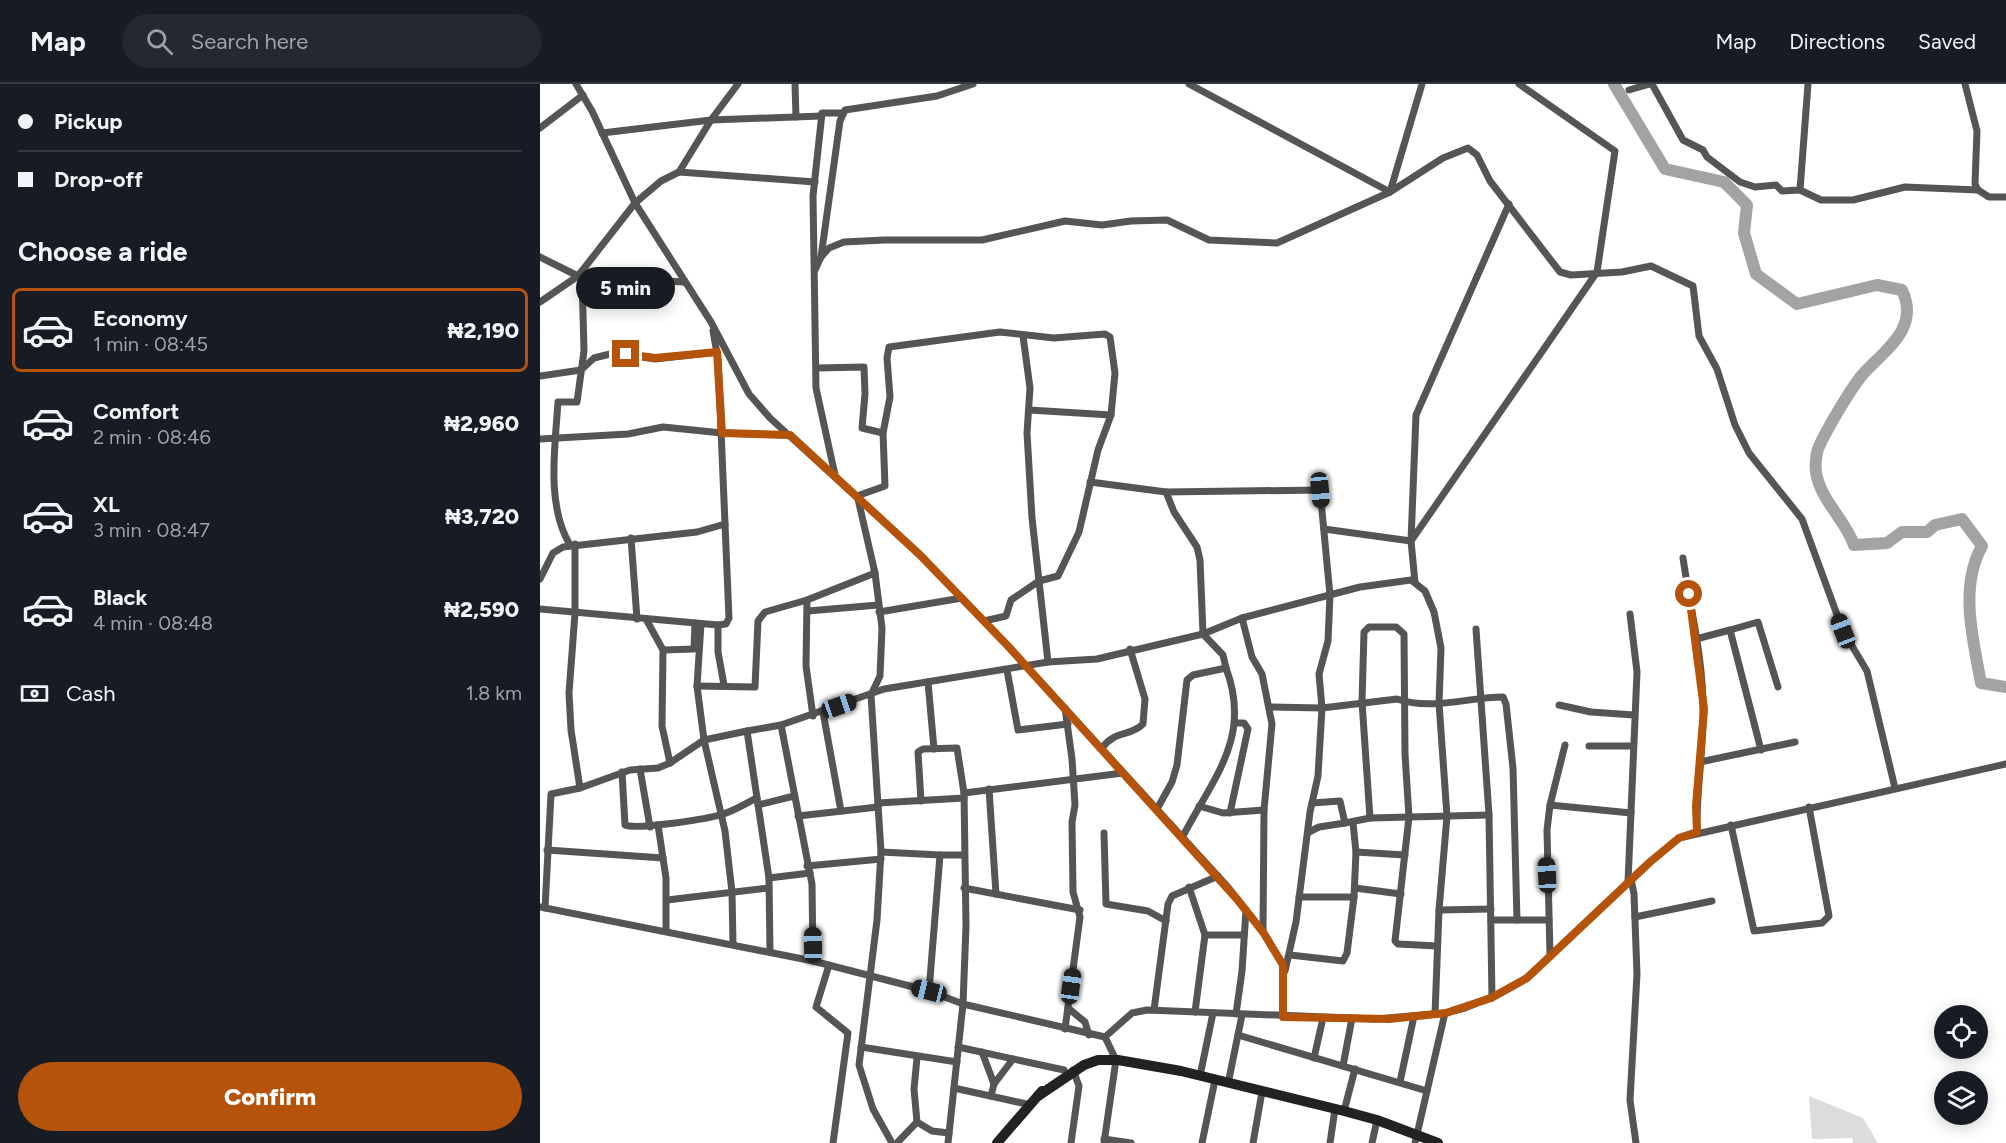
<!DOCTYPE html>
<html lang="en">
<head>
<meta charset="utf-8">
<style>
	body { margin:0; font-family:Figtree,sans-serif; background:#242831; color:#f1f3f6; height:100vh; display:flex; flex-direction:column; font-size:22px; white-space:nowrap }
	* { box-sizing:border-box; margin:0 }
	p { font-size:20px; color:#9ea1a6 }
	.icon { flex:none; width:33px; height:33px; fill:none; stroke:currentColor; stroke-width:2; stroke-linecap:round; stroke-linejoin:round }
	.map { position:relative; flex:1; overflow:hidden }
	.side { display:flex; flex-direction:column; background:#171b24; width:540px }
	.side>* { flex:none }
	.top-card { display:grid; align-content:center; height:132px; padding:0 18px; background:#171b24 }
	.tools { position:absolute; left:1394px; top:921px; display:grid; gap:12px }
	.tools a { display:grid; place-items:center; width:54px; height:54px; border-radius:50%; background:#171b24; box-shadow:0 3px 15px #0003; font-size:30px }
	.end { position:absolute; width:27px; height:27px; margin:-14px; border:8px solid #b45309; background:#fff; box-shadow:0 0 0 3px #fff }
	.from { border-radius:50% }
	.bubble { position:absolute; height:42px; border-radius:21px; background:#171b24; box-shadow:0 3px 15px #0003; font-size:20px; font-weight:800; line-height:42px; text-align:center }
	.car { position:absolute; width:18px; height:36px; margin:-18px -9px; border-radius:8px; box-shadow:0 0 4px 2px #0007; background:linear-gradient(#222 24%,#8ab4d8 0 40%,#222 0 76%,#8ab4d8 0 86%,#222 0) }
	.top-card b { display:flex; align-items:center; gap:21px; height:57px; font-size:22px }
	.top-card b+b { border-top:2px solid #363941 }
	.top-card i { width:15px; height:15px; background:#f1f3f6 }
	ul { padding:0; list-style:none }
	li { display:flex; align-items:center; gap:18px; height:84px; margin:0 12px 9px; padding:0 6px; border:3px solid transparent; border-radius:9px }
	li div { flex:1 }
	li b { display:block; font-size:22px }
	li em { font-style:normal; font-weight:800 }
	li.selected { border-color:#b45309 }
	li>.icon { width:54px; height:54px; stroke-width:1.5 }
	h2 { padding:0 18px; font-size:27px; line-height:72px }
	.pay { display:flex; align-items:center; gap:15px; height:66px; padding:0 18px; font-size:22px }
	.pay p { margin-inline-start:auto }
	.action { display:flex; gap:12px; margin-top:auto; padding:12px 18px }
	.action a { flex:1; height:69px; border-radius:36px; background:#b45309; color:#fff; font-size:24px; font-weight:800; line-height:69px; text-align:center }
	header { display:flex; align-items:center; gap:36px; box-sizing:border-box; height:84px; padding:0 30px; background:#171b24; border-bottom:2px solid #363941 }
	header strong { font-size:28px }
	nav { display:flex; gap:33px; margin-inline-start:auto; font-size:21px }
	.search { width:420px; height:54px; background:#242831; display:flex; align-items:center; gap:15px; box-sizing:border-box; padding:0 21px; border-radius:33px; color:#9ea1a6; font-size:22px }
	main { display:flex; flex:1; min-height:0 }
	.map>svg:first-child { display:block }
	.green { fill:#dcdcdc }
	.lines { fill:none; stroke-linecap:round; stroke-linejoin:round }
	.river { stroke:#a3a3a3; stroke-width:12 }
	.street { stroke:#555; stroke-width:7 }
	.secondary { stroke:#222; stroke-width:10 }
	.route { stroke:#b45309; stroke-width:8 }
</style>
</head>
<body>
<header>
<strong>Map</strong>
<div class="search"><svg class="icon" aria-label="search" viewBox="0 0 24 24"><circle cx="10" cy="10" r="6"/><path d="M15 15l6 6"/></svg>Search here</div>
<nav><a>Map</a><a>Directions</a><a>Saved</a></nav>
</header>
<main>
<section class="side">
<div class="top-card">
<b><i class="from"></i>Pickup</b>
<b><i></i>Drop-off</b>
</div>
<h2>Choose a ride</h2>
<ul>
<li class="selected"><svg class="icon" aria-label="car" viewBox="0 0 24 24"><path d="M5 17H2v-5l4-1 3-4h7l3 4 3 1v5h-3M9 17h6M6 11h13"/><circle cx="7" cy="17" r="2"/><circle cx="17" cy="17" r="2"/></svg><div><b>Economy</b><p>1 min · 08:45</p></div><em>₦2,190</em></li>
<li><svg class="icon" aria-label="car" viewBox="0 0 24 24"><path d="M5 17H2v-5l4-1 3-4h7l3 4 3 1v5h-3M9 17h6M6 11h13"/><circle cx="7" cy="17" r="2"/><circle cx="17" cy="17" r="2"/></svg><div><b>Comfort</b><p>2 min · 08:46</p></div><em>₦2,960</em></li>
<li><svg class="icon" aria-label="car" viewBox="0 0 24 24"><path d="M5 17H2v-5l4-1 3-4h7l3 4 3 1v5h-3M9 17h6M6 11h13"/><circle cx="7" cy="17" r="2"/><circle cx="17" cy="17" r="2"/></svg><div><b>XL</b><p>3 min · 08:47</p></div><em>₦3,720</em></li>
<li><svg class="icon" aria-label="car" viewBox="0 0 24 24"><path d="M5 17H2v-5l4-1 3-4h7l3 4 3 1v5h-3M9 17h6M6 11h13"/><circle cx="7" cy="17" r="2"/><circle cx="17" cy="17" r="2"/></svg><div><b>Black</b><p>4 min · 08:48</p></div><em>₦2,590</em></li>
</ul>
<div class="pay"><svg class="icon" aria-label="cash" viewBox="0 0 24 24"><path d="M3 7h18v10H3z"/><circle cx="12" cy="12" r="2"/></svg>Cash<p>1.8 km</p></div>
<div class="action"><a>Confirm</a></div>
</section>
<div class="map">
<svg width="1466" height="1059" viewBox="0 0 1466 1059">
	<rect width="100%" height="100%" fill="#fff"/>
	<path class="green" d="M1269,1012L1323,1034L1338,1059H1313L1312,1054L1272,1055Z"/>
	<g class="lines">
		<path class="river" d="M1074,0L1125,85L1184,98L1207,121L1204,149L1216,190L1257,220L1337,201L1362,206C1380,244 1346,265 1323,290C1311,304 1285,348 1278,365C1276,371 1275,382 1276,388C1280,416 1305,435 1314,461L1347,459L1362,448H1387L1395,441L1422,435L1442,462C1419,503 1433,555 1441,599L1466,603"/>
		<g class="street">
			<path d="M36,0L52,27L95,119L171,238L209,310L230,334L380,471L467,561L687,802L723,848L743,881V933"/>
			<path d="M255,0L256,33"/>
			<path d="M649,0L850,108L882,0"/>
			<path d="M1112,0L1143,56L1163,66L1167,73L1200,98L1215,103L1236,101L1242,107L1260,106"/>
			<path d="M1268,0L1260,106L1281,116H1313L1365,103L1438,106L1449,113H1466"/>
			<path d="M1425,0L1437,47L1435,100L1438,106"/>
			<path d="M1089,6L1110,0"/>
			<path d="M0,44L43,11"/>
			<path d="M62,49L171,36L281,32"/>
			<path d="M139,88L275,98"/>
			<path d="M0,173L38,192L144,198"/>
			<path d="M281,173L289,164L304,158L344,156H442L525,137L562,141L591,137L627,136L669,156L737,159L850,108L903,74L928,64L937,71L950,97L1020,188L1031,191L1082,188L1111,182L1153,202L1159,252L1177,285L1195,341L1209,369L1262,435L1303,547L1327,587L1355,704"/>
			<path d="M275,186L281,173L300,37L305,26L397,12L433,0"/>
			<path d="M0,218L38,192L95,119L121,97L139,88L171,36L198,0"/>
			<path d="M173,247L178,275L189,534L186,540L178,541V568L184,601"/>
			<path d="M483,252L490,304L487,349L492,434L508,578"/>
			<path d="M277,284L324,283L325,310L322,344L343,349"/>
			<path d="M0,292L41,286L54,274L74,269L115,275L177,268"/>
			<path d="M489,326L571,331"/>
			<path d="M0,355L88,350L123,343L182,349L250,351"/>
			<path d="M295,391L276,304L273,112L282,29H303"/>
			<path d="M550,398L626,408L780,406L790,511L788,557L779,590L782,624L778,692L770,728L756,838L745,887"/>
			<path d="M317,412L345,402L343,349L350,313L347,274L349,263L460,248L514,254L565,250L570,253L575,289L571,331L558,366L539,448L518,492L499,497L471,516L466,532L444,537"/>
			<path d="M318,415L335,489L342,544L340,592L331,611L341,768L337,836L319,981L333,1025L352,1059"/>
			<path d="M784,445L871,457L1057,188L1075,67L979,0"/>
			<path d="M91,454L97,535"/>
			<path d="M35,460V529L29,609L31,646L40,704"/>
			<path d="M30,461C6,421 15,364 18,318H37L44,267L42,192"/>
			<path d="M1143,474C1150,523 1163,573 1163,624C1164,666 1156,707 1157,748"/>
			<path d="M0,495L13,469L23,463L157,448L185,440"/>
			<path d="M875,498L871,457L876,331L969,120"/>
			<path d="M0,525L178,541"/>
			<path d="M268,527L338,521"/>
			<path d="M339,528L422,514"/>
			<path d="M702,534L712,573L722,590L732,640L724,726L723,848"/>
			<path d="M106,535L123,566L122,642L130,679"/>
			<path d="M161,540L157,602L164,656L185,747L192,808L193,860"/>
			<path d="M936,545L949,731L952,914"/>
			<path d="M1190,546L1218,538L1238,603"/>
			<path d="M1156,555L1190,546L1221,666"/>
			<path d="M123,566L154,565L155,539"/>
			<path d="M467,586L478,646L528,640"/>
			<path d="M388,598L394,665"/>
			<path d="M157,602L215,603L218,537L225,528L267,516"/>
			<path d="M1019,621L1051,628L1094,631"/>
			<path d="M731,623L782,624L857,615C891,627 929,613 963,613L966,620L973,684L977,836"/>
			<path d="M283,628L301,727"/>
			<path d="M273,632L266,582L267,516L335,489L334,486"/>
			<path d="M1049,662H1093"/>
			<path d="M562,664C575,646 590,653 603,640L605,615L590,565"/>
			<path d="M1160,678L1255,658"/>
			<path d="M100,685L110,743"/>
			<path d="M82,688L85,741C97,746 168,735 183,730C194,727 206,719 217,714"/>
			<path d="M449,705L456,810"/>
			<path d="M424,709L583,689"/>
			<path d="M381,717L378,668L383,665L417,664L424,709L426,842L423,920L408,1059"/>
			<path d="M338,719L424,714"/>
			<path d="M772,719L800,717L805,739L830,734L949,731"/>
			<path d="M218,721L254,712"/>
			<path d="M1010,721L1091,729"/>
			<path d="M659,722L683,729L724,726"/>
			<path d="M617,725L632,698L637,681L647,596L653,591L686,584L683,571L663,550L660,476L657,463L634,428L626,408"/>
			<path d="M690,729L708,645L704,639H696"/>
			<path d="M258,732L338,723"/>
			<path d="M830,734L822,618L824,548L829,543H856L864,550L865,670L869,733L855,857L858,860L897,862"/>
			<path d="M118,741L126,794V847"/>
			<path d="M1191,741L1214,847L1282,839L1289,832L1269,723"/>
			<path d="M769,748L779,743L805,739"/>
			<path d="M564,749L566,820L608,827L626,837"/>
			<path d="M643,752C674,693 712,653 686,584"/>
			<path d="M7,766L123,774"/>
			<path d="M341,768L400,771"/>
			<path d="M816,768L865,771"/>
			<path d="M267,782L341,775"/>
			<path d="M229,794L270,789"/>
			<path d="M1091,795L1094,810L1097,890L1090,1016L1096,1059"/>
			<path d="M1088,798L1097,588L1090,530"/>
			<path d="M649,803L665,851L655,928"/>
			<path d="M424,804L540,826"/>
			<path d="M815,804L861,810"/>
			<path d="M759,813H814L816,768L813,739"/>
			<path d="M127,816L229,804"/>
			<path d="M0,823L273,877L389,907L423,920L565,953"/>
			<path d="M5,824L11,710L40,704L90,686L118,684L130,679L164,656L207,647"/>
			<path d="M899,826L951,825"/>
			<path d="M1095,833L1172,817"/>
			<path d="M951,836H1009"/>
			<path d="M665,851H704"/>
			<path d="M230,868L229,794L207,647L241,641"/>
			<path d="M750,871L803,877L807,869L814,813"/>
			<path d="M1010,872L1007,746L1010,721L1025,661"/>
			<path d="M273,877L272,800L241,641L344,605L508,578L557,575L663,550L702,534L820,503L871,496L885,507L894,528L901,564L899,619L907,732L899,826L895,930"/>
			<path d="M289,881L276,923L308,949L293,1059"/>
			<path d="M389,907L400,771H423"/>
			<path d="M528,924L545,938L549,951"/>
			<path d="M614,926L628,820L632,812L678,792"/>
			<path d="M696,930L702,887L706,826"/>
			<path d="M525,945L540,833L533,808L532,738L535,721L532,675L525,624"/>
			<path d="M698,951L887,1007"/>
			<path d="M321,963L417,978"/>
			<path d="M418,963L524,986"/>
			<path d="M442,968L454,1000"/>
			<path d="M377,974L374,1005L377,1038L392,1047L409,1049"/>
			<path d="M774,974L783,934"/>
			<path d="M803,982L812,934"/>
			<path d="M661,987L673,929"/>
			<path d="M689,995L702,931"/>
			<path d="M860,998L874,932"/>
			<path d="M414,1004L491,1021"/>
			<path d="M451,1012L454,1000L473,975"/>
			<path d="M804,1027L815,985"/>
			<path d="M564,1055L591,1059"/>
			<path d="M357,1059L377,1038"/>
			<path d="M531,1059L539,1002L533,986"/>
			<path d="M564,1059L576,976L565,953L592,929L607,926L836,935L905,929L925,924L961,909L987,894L1110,778L1139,754L1466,680"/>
			<path d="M662,1059L675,996"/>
			<path d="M713,1059L722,1008"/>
			<path d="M790,1059L795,1025"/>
			<path d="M832,1059L837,1036"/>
			<path d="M875,1059L905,929"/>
		</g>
		<g class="secondary">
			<path d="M498,1012L544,981L558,976H578L641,987L804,1027L837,1036L898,1059"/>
			<path d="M457,1059L502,1007"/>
		</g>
	</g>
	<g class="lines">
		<path class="route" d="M86,270L115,274L177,268L182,349L250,351L380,471L467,561L696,814L723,848L743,881V933L849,935L906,929L951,914L987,894L1110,778L1139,754L1157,748L1156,722L1164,625L1149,510"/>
	</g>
</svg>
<div class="tools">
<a><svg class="icon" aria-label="locate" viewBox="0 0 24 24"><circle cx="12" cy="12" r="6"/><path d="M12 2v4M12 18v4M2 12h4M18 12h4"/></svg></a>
<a><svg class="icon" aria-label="layers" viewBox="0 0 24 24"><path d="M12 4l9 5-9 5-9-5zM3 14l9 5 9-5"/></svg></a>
</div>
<i class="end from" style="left:1149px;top:510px"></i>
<i class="end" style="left:86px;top:270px"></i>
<div class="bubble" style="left:36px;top:183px;width:99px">5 min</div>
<i class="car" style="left:780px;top:406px;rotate:175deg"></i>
<i class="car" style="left:1303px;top:547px;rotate:339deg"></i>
<i class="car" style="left:299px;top:622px;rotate:71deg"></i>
<i class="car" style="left:1007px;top:791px;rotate:357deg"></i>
<i class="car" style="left:273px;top:861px;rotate:359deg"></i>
<i class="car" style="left:531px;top:902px;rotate:8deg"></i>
<i class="car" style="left:389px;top:907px;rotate:284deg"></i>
</div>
</main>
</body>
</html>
